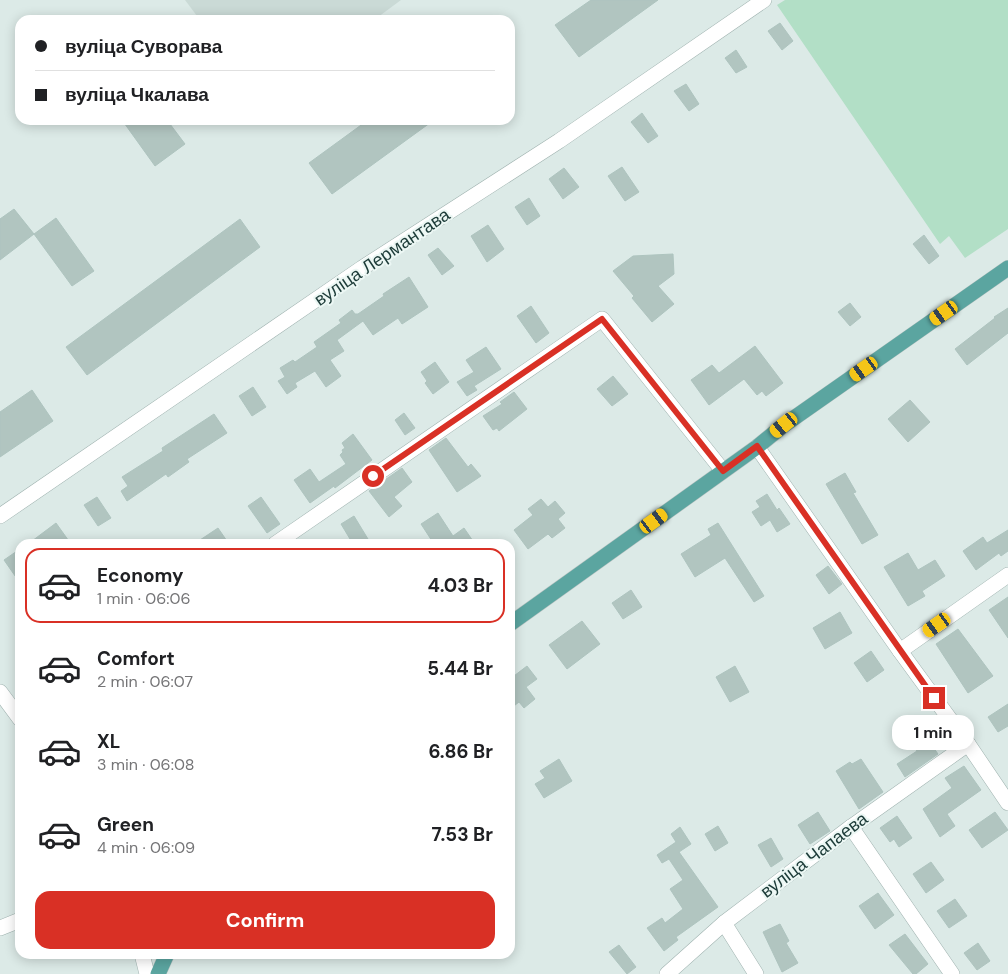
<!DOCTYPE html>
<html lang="en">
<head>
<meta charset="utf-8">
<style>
	body { margin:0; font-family:"DM Sans",sans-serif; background:#f6f6f6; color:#202124; height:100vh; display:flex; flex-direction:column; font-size:19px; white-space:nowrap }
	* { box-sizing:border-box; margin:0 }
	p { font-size:16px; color:#757577 }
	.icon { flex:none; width:28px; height:28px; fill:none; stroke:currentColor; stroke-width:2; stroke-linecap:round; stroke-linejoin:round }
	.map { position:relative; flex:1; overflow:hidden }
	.panel { position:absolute; left:15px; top:539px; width:500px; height:420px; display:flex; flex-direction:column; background:#fff; border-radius:15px; box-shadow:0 2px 12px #0003 }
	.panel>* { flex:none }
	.banner { position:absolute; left:15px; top:15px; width:500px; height:110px; border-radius:15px; box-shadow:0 2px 12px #0003; display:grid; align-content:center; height:110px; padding:0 20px; background:#fff }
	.end { position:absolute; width:22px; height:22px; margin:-11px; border:6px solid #d93025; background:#fff; box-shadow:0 0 0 2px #fff }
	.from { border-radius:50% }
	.bubble { position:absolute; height:35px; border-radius:15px; background:#fff; box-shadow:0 2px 12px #0003; font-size:16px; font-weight:700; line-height:35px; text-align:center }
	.car { position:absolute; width:15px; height:30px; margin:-15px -8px; border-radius:6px; box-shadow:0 0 4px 1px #0007; background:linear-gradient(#f5c518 24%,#345 0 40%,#f5c518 0 76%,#345 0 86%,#f5c518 0) }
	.banner b { display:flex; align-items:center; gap:18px; height:48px; font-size:19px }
	.banner b+b { border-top:1px solid #e0e0e0 }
	.banner i { width:12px; height:12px; background:#202124 }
	ul { padding:9px 0 0; list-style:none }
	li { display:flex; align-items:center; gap:15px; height:75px; margin:0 10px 8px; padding:0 10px; border:2px solid transparent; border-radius:15px }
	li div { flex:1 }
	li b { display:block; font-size:19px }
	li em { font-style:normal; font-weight:700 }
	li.current { border-color:#d93025 }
	li>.icon { width:45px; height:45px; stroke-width:1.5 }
	.primary-button { display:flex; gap:10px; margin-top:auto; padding:10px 20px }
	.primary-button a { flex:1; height:58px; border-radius:15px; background:#d93025; color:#fff; font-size:20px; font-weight:700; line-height:58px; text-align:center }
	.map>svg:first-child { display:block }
	.built { fill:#cadad6 }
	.green { fill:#b2dfc6 }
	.building { fill:#b1c5c0; stroke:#aec4bf }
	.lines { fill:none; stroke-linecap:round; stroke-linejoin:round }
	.minor-casing { stroke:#9fb2af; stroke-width:16 }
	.major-casing { stroke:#bbc4c3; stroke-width:16 }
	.minor { stroke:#fff; stroke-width:15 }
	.major { stroke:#5ba5a0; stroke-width:15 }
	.route { stroke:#d93025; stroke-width:6 }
	.labels { text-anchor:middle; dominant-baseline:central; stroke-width:4; stroke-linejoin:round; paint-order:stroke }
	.street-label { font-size:18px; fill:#1c3b38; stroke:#ecf7f4 }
</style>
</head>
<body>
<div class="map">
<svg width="1008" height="974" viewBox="0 0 1008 974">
	<rect width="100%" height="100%" fill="#dceae7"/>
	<path class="built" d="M185,0H401L374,20H200Z"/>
	<path class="green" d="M785,0H1008V229L965,258L949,236L940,244L777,5Z"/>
	<g class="building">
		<path d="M591,0H658L579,57L555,25Z"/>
		<path d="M780,23L793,41L782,50L768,31Z"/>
		<path d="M736,50L747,67L736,73L725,58Z"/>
		<path d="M686,84L699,104L689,111L674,91Z"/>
		<path d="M642,113L658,136L648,143L631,122Z"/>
		<path d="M122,120H167L185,144L155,166Z"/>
		<path d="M368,120H434L332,194L309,163Z"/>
		<path d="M622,167L639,192L625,201L608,176Z"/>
		<path d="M564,168L579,187L563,199L549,179Z"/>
		<path d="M529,198L540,216L527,225L515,207Z"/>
		<path d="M14,209L34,234L0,260V219Z"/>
		<path d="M56,218L94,271L72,286L34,234Z"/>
		<path d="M240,219L260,247L87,375L66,347Z"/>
		<path d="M488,225L504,249L487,262L471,236Z"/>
		<path d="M924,235L939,256L929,264L913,244Z"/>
		<path d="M438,248L454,266L442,275L428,255Z"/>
		<path d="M673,254L674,274L658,286L674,304L652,322L632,298L634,296L613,271L633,256Z"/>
		<path d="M409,277L428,307L402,324L398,318L373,335L363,321L337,340L344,351L330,360L341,376L326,387L315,371L295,383L297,387L287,394L278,381L285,377L280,368L293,360L295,362L317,347L314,342L341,323L339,320L352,310L355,314H358L384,296L383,294Z"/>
		<path d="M850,303L861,317L850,326L838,312Z"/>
		<path d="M531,306L549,333L536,343L517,316Z"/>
		<path d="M1008,308V333L967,365L955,349L995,318L994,317Z"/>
		<path d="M755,346L783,383L766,396L762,391L757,395L744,379L709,405L691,380L712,365L719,373Z"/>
		<path d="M486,347L501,369L474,386L477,390L467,396L457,382L474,372L466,360Z"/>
		<path d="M435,362L449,382L433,394L425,383L427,381L421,372Z"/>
		<path d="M613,376L628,394L612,406L597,389Z"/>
		<path d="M253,387L266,407L252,416L239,396Z"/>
		<path d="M32,390L53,421L0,457V412Z"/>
		<path d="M514,392L527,409L499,431L497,428L493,430L483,416L502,404L500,402Z"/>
		<path d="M910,400L930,422L908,442L888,419Z"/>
		<path d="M404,413L415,428L405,435L395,420Z"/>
		<path d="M214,414L227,433L187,459L189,462L168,477L166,474L127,501L121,491L128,486L122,477L163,451L162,448Z"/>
		<path d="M353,434L372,460L335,488L334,486L310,503L294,480L310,469L319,482L346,464L340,455L343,452L342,450L345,448L342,443Z"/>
		<path d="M446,438L468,467L471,464L481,476L457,492L429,450Z"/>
		<path d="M402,468L412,482L394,497L402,506L389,517L369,491Z"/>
		<path d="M845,473L856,492L853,493L878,535L862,544L826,484Z"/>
		<path d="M767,494L777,510L779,508L790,524L777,532L770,520L761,526L752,512L760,507L756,501Z"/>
		<path d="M97,497L111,518L98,526L84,505Z"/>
		<path d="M261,497L280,524L267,533L248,506Z"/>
		<path d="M541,499L548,507L555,501L565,513L558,519L565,528L552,538L548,534L528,549L514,530L533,515L528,509Z"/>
		<path d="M438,513L453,536L464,528L475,544H434L421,524Z"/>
		<path d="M354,516L371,544H353L341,524Z"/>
		<path d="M56,523L71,544H28Z"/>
		<path d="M718,523L764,596L754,602L725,558L695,577L681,554L711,535L708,529Z"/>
		<path d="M218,528L229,544H194Z"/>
		<path d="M1008,530V551L1001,556L999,553L976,570L963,551L983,537L987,543Z"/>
		<path d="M20,549V583L4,560Z"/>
		<path d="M908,553L918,570L935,560L945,576L922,591L925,596L908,606L884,567Z"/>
		<path d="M828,566L842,584L829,594L816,575Z"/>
		<path d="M631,590L642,607L623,619L612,603Z"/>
		<path d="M1008,597V638L989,610Z"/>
		<path d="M840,612L852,633L825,649L813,628Z"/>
		<path d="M582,621L600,644L567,669L549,645Z"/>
		<path d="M958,629L993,676L968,693L936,644Z"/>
		<path d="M871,651L884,670L867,682L854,663Z"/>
		<path d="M527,666L537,679L526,687L535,699L524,708L519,702L510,709V679Z"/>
		<path d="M735,666L749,692L730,702L716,677Z"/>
		<path d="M1008,704V726L998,732L988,717Z"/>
		<path d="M914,720L938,754L905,777L897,764L917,751L901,729Z"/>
		<path d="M559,759L572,781L544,798L535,784L545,778L540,771Z"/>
		<path d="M861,759L883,792L859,809L836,771L850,762L852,764Z"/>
		<path d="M964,766L981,790L947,814L955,826L940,837L923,809L952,788L945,778Z"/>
		<path d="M818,812L830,831L810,844L798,825Z"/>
		<path d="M995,812L1008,830L982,848L969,830Z"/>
		<path d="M897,816L912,838L899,847L894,839L890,842L880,828Z"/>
		<path d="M718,826L728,843L715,851L705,834Z"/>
		<path d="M680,827L691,844L679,852L718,907L676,937L678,940L664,951L647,928L662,918L665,923L683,909L670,889L683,880L669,859L662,863L657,855L676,842L671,834Z"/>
		<path d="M771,838L783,859L771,867L758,845Z"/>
		<path d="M931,862L944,880L926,893L913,874Z"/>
		<path d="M878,893L894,915L875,929L859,906Z"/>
		<path d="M955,899L967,916L949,928L937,911Z"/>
		<path d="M780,924L789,941L786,943L798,963L782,972L763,932Z"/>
		<path d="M905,934L928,964L916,974H913L889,945Z"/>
		<path d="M978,943L990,961L977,970L964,953Z"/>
		<path d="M619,945L636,967L627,974L609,952Z"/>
	</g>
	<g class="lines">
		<defs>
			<g id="minor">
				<path d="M757,447L900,651L968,744L1008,803"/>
				<path d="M0,516L362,268L559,141L764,0"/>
				<path d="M275,544L602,319L723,471"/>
				<path d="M900,651L1008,575"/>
				<path d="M0,692L20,719"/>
				<path d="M851,827L952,974"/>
				<path d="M724,923L756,974"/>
				<path d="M0,928L20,920"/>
				<path d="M142,954L147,974"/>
				<path d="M667,974L724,923L851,827L968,744"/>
			</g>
			<g id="major">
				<path d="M510,624L757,447L784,425L1008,268"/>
				<path d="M158,974L167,954"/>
			</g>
		</defs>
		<use href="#minor" class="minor-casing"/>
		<use href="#major" class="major-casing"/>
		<use href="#minor" class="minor"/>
		<use href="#major" class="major"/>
	</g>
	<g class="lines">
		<path class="route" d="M373,476L602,319L723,471L757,446L934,698"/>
	</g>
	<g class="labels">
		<g class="street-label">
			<text transform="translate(382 257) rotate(-34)">вуліца Лермантава</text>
			<text transform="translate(814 855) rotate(-37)">вуліца Чапаева</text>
		</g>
	</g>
</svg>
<i class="end from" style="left:373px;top:476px"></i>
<i class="end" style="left:934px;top:698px"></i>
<div class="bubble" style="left:892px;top:715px;width:82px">1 min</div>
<i class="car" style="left:944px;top:313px;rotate:235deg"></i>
<i class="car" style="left:864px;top:369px;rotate:235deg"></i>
<i class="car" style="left:784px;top:425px;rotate:231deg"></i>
<i class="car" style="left:654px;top:521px;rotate:54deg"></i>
<i class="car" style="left:937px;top:625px;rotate:235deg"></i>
<div class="banner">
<b><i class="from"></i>вуліца Суворава</b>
<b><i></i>вуліца Чкалава</b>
</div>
<section class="panel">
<ul>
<li class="current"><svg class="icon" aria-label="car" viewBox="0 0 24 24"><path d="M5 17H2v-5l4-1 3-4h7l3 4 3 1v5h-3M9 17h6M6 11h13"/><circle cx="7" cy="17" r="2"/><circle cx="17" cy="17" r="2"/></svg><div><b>Economy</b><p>1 min · 06:06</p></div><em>4.03 Br</em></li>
<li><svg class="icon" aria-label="car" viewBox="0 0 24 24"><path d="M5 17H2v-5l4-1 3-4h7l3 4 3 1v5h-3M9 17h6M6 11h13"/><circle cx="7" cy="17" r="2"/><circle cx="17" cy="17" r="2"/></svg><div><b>Comfort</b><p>2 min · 06:07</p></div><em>5.44 Br</em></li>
<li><svg class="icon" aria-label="car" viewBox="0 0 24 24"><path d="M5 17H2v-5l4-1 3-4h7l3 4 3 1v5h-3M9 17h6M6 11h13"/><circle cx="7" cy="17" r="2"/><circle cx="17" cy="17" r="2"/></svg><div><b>XL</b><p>3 min · 06:08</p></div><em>6.86 Br</em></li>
<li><svg class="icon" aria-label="car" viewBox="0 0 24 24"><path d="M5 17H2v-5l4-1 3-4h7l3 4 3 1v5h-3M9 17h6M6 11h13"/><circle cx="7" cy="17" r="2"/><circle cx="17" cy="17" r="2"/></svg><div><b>Green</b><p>4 min · 06:09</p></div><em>7.53 Br</em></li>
</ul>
<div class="primary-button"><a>Confirm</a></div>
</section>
</div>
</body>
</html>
